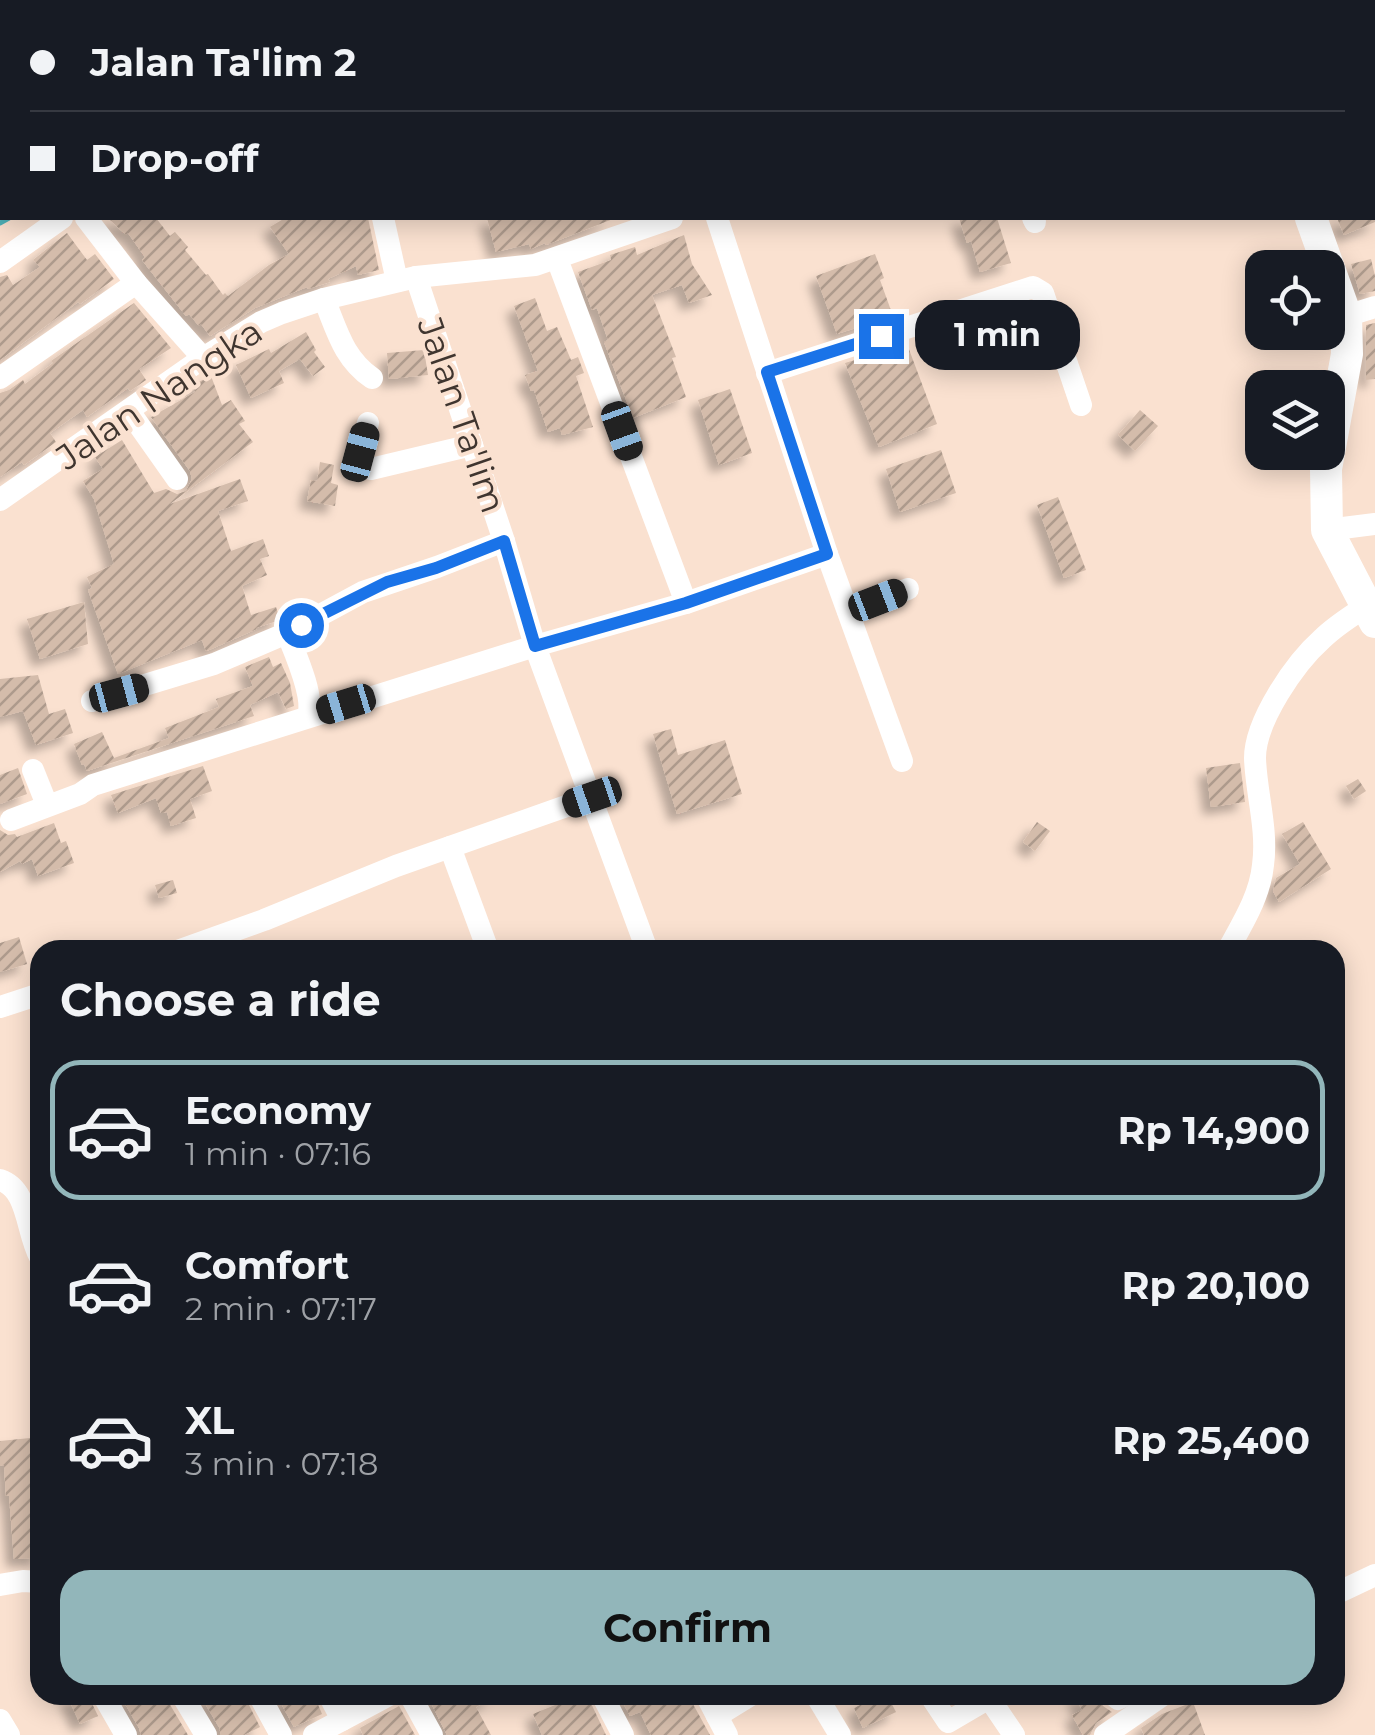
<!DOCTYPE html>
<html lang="en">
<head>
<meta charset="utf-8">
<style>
	body { margin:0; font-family:Montserrat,sans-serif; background:#242831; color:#f1f3f6; height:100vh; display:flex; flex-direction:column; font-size:38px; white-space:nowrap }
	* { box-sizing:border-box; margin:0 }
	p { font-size:32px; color:#9ea1a6 }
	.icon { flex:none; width:55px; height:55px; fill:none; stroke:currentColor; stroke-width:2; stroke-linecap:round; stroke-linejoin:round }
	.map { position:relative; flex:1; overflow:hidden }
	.details { position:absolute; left:30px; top:940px; width:1315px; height:765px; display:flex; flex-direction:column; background:#171b24; border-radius:30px; box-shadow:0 5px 25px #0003 }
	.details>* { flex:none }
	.hud { position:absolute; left:0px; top:0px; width:1375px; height:220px; box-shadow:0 5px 25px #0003; display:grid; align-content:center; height:220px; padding:0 30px; background:#171b24 }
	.tools { position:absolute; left:1245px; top:250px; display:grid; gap:20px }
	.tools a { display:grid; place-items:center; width:100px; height:100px; border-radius:20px; background:#171b24; box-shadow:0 5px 25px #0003; font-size:50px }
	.end { position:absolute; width:45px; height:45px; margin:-22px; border:12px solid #1a73e8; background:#fff; box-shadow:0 0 0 5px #fff }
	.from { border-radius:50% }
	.bubble { position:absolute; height:70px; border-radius:30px; background:#171b24; box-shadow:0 5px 25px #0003; font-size:32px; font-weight:700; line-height:70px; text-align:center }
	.car { position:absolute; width:30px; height:60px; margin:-30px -15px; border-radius:12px; box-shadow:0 0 8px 2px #0007; background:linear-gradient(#222 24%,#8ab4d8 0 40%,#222 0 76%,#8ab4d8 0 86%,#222 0) }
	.hud b { display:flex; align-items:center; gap:35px; height:95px; font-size:38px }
	.hud b+b { border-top:2px solid #363941 }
	.hud i { width:25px; height:25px; background:#f1f3f6 }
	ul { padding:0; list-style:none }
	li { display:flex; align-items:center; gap:30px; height:140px; margin:0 20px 15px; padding:0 10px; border:5px solid transparent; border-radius:30px }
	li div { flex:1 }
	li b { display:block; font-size:38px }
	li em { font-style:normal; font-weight:700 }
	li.active { border-color:#92b6ba }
	li>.icon { width:90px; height:90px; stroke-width:1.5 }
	h2 { padding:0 30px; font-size:45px; line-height:120px }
	.action { display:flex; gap:20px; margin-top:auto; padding:20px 30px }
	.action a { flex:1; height:115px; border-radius:30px; background:#92b6ba; color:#111; font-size:40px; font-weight:700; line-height:115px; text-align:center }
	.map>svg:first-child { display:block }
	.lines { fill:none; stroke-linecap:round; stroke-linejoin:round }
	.stream { stroke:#4db0b7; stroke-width:5 }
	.building { fill:url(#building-hatch); filter:url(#shadow) }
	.minor { stroke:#fff; stroke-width:22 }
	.highway { stroke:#fff; stroke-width:32 }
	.route { stroke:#1a73e8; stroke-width:12 }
	.labels { text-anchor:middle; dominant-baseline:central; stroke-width:8; stroke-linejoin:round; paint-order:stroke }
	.street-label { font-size:35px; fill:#3f352f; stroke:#fae1d0 }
</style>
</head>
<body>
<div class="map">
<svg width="1375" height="1735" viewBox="0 0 1375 1735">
	<defs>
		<pattern id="building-hatch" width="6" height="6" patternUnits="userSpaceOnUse" patternTransform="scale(2.5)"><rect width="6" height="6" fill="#d4bcab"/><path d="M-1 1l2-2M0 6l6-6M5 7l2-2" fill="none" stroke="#ad9a8c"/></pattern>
		<filter id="shadow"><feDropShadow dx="-8" dy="8" stdDeviation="5" flood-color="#0004"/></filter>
	</defs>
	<rect width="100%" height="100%" fill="#fae1d0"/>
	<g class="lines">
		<g class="stream">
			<path d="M149,2L151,0"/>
			<path d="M0,223L9,218"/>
		</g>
	</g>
	<g class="building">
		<path d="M108,218H156L170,236L175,232L188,247L185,250L206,275L208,274L223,295L225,293L228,296L269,265L289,254L270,227L285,218H368L379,270L358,275L356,266L328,279L330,282L308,289L307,287L255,308L210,336L201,324L199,326L189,314L186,316L142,260L145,257L128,233L126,235Z"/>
		<path d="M487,218H613V219L546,245L545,243L531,249L529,244L496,252Z"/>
		<path d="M959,218H997L1011,263L980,272L971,241L967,243Z"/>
		<path d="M1337,218H1375V222L1344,235Z"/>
		<path d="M67,233L87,260L95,254L114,279L80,304L78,302L0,360V277L7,275L13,285L40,267L33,260Z"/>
		<path d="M684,235L692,264L712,295L689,303L682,285L652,295L676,357L672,358L686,397L633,418L604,342L608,340L597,308L592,310L578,272L611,260L610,255L635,247L637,255Z"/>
		<path d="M875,254L884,278L880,280L893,316L837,334L816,276Z"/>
		<path d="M1371,259L1375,276V291L1360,294L1351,264Z"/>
		<path d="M535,298L547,331L557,327L571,360L578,357L584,373L576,376L593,427L562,435L560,428L548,432L534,390L531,391L525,375L538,371L514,306Z"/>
		<path d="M134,303L171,348L139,369L146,380L130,391L128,388L87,417L83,410L50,433L56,442L24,465L22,462L0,477V393L9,390L23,380L25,384L53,363L51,361Z"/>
		<path d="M1375,323V379L1366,380V325Z"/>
		<path d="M306,332L316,350L314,352L325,367L313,376L300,359L279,371L284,383L251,398L236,365L269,349L271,353Z"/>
		<path d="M907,344L937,424L879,447L845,363Z"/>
		<path d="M424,350L428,375L389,379L387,353Z"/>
		<path d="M211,376L222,405L231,400L245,421L239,424L253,442L170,504L240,479L248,501L218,511L231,551L263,539L269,556L260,559L267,575L242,586L251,615L276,607L280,620L256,628L257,629L209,650L206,651L202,640L118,674L88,590L92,588L87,577L114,564L94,499L83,481L103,469L95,457L122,440L154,493L166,489L177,494L186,491L192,479L190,471L151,417L195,392L192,385Z"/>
		<path d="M730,389L752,453L719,465L698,400Z"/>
		<path d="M1140,410L1158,426L1135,451L1118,435Z"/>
		<path d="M941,450L956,493L900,512L886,469Z"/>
		<path d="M320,462L334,465L331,483L338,485L335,506L307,501L311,480L317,481Z"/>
		<path d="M1058,497L1086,570L1064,578L1037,505Z"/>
		<path d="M84,602L88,644L40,659L27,619Z"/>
		<path d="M269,657L273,667L281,663L290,683L294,706L286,709L278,692L250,705L254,716L87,771L84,764L82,765L74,744L102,732L114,758L169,738L165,728L219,707L216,699L253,686L245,667Z"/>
		<path d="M38,675L49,714L65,709L73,733L36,745L23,711L0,717V679Z"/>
		<path d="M671,729L678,755L725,740L742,794L677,814L653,734Z"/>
		<path d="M1240,763L1245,802L1211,807L1206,768Z"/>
		<path d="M203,766L212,791L190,799L196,818L171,826L167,812L161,813L156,798L118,813L111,795Z"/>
		<path d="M18,768L27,794L0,804V775Z"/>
		<path d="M1358,779L1366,791L1354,799L1346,786Z"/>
		<path d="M1037,822L1050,831L1035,851L1023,842Z"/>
		<path d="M1303,822L1331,869L1279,902L1273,891L1276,878L1300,864L1282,834Z"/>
		<path d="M54,823L61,843L66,841L74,863L38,876L32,859L22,864L20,861L0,872V830L8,835L15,834L17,837Z"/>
		<path d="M173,880L177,893L159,898L155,885Z"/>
		<path d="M19,937L27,964L0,972V943Z"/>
		<path d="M40,1437V1558L14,1559L9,1496H6L4,1465L0,1466V1441Z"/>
		<path d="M67,1695H88L98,1716L80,1724Z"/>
		<path d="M120,1695H167L169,1703L188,1735H141L139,1728Z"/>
		<path d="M200,1695H244L260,1727L244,1735H221L219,1727Z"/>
		<path d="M314,1695L322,1714L294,1727L277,1696Z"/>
		<path d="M427,1695H497L476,1707L491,1735H447Z"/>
		<path d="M562,1695H587L606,1735H542L533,1714L565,1701Z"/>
		<path d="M619,1695H688L710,1735H651L640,1712L630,1716Z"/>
		<path d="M880,1695H887L896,1712L863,1728L854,1708Z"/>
		<path d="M1074,1695H1098L1103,1706L1112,1712L1096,1723L1090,1735H1083L1072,1715L1082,1710Z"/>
		<path d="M1193,1702L1205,1735H1144L1141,1728L1162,1714Z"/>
		<path d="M399,1706L415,1735H363L360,1728Z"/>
	</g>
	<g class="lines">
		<g class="minor">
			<path d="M0,0H1"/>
			<path d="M727,0L728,2"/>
			<path d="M986,0L987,2"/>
			<path d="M105,2L106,0"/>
			<path d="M0,74L2,75"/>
			<path d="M0,191L2,189"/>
			<path d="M86,218L136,283L203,358"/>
			<path d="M383,218L397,281"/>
			<path d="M1033,218L1035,222"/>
			<path d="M557,259L686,603"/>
			<path d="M0,262L62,218"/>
			<path d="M416,277L504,541L535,646L647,950"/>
			<path d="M324,299C337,330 343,358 372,378"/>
			<path d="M1346,316L1375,307"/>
			<path d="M767,373L1033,287L1043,293L1081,405"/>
			<path d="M0,378L136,283"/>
			<path d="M129,411L177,479"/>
			<path d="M368,423C363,441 354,456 371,469L472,445"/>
			<path d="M0,500L203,358L261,322L282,313L324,299L416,277L535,265L672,218"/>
			<path d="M1327,530L1375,524"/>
			<path d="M827,554L902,761"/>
			<path d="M848,611L908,589"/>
			<path d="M287,633C295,653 315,697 308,716"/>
			<path d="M92,701L214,664L287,633L363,592L437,567L504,541"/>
			<path d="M33,770L47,805"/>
			<path d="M11,820L80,794L93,785L535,646L686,603L827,554L717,218"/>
			<path d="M450,847L488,950"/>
			<path d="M180,950L264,920L396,866L592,797"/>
			<path d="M1228,950C1242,924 1260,896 1263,865C1268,829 1256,793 1255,758C1255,721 1295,663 1322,639C1335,626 1350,617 1365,607"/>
			<path d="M0,1007L40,994"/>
			<path d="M0,1180C29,1189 26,1232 40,1257"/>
			<path d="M0,1585L23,1581L40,1582"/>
			<path d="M1335,1594L1375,1575"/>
			<path d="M103,1695L126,1735"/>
			<path d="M182,1695L206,1735"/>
			<path d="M259,1695L281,1735"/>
			<path d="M329,1695L342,1720"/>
			<path d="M410,1695L432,1735"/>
			<path d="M602,1695L623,1735"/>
			<path d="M706,1695L727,1735"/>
			<path d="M816,1695L840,1735"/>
			<path d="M930,1695L948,1722L989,1698L1014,1735"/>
			<path d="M1113,1695L1118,1699L1126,1695"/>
			<path d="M717,1716L751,1695"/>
			<path d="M0,1720L9,1735"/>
			<path d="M314,1735L389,1695"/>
			<path d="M1105,1735L1163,1695"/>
		</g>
		<g class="highway">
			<path d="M1232,0L1233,2"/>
			<path d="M1311,218L1346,316L1347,354L1326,469L1327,530L1375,622"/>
		</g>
	</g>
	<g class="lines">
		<path class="route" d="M301,625L387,582L436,568L504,541L535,646L686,603L827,554L767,372L881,336"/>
	</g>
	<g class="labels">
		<g class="street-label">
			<text transform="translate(159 394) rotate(-34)">Jalan Nangka</text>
			<text transform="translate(462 415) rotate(71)">Jalan Ta'lim</text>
		</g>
	</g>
</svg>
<div class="tools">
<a><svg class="icon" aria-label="locate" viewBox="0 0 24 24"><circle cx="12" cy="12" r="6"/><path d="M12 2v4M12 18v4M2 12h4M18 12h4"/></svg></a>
<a><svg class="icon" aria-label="layers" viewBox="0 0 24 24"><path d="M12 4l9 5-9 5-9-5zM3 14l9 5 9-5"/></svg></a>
</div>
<i class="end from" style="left:301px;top:625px"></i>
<i class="end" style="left:881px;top:336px"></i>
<div class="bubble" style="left:915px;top:300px;width:165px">1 min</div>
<i class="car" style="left:622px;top:431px;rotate:160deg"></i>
<i class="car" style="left:360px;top:452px;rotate:15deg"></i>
<i class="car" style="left:878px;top:600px;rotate:69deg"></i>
<i class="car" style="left:119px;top:693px;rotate:75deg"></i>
<i class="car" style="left:346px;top:704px;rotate:253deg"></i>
<i class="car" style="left:592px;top:797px;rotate:251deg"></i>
<div class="hud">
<b><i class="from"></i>Jalan Ta'lim 2</b>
<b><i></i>Drop-off</b>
</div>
<section class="details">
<h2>Choose a ride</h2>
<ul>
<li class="active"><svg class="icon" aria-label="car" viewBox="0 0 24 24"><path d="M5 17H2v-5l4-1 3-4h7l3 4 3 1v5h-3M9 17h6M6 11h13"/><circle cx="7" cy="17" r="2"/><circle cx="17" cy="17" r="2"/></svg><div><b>Economy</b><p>1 min · 07:16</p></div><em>Rp 14,900</em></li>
<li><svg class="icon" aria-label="car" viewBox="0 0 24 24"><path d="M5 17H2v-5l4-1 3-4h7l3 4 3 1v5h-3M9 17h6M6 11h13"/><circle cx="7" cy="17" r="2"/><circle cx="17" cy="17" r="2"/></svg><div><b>Comfort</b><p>2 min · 07:17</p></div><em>Rp 20,100</em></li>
<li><svg class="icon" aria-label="car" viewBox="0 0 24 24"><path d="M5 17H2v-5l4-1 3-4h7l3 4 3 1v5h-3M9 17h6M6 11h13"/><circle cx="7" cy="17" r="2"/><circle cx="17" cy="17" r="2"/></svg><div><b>XL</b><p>3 min · 07:18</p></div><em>Rp 25,400</em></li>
</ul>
<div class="action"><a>Confirm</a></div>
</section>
</div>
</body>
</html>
